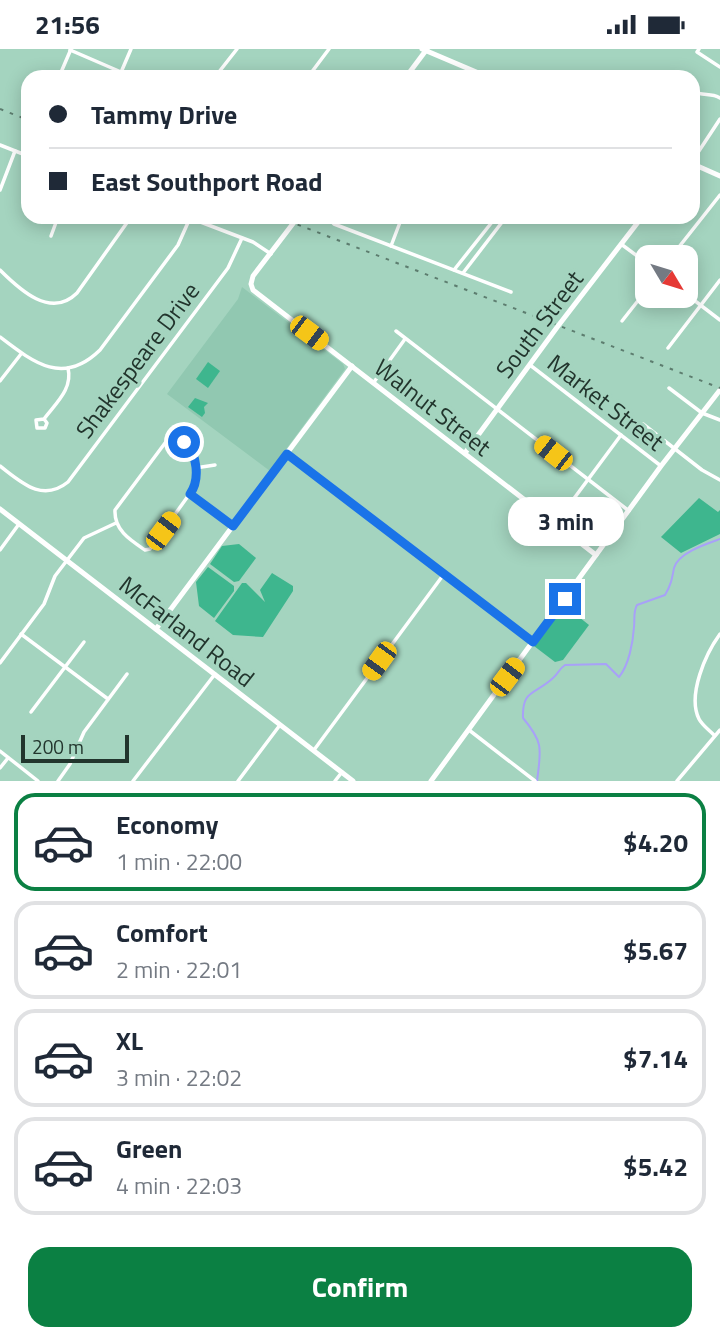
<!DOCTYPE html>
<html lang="en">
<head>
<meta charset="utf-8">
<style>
	body { margin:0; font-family:"Titillium Web",sans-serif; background:#f2f2f3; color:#1f2937; height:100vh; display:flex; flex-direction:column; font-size:26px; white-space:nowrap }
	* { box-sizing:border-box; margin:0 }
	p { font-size:23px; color:#747a83 }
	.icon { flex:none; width:38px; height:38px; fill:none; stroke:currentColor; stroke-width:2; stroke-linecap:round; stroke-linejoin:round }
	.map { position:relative; height:732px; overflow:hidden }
	.sheet { display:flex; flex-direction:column; background:#fff; flex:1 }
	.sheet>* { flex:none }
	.hud { position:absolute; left:21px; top:21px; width:679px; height:154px; border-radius:21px; box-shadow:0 4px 18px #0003; display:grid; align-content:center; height:154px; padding:0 28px; background:#fff }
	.needle { width:46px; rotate:128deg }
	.tools { position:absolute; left:635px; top:196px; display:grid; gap:14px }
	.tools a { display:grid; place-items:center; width:63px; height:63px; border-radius:14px; background:#fff; box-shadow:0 4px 18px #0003; font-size:35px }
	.scale { position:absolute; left:21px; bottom:18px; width:108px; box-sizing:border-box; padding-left:7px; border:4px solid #22352d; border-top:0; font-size:19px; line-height:24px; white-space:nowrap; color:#22352d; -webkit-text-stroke:5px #a4d4bf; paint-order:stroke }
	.end { position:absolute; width:32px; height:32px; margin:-16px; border:9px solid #1a73e8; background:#fff; box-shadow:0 0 0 4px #fff }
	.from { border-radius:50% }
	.bubble { position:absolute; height:49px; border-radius:21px; background:#fff; box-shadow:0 4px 18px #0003; font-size:23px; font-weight:700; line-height:49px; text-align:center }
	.car { position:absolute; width:21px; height:42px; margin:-21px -10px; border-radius:9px; box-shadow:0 0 5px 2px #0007; background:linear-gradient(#f5c518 24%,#345 0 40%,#f5c518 0 76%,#345 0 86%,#f5c518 0) }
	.hud b { display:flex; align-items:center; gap:24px; height:66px; font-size:26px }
	.hud b+b { border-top:2px solid #e0e1e3 }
	.hud i { width:18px; height:18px; background:#1f2937 }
	ul { padding:12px 0 0; list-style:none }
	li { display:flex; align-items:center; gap:21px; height:98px; margin:0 14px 10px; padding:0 14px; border:4px solid #e0e1e3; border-radius:21px }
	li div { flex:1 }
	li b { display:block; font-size:26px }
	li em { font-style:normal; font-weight:700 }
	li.on { border-color:#0b8043 }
	li>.icon { width:63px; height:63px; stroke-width:1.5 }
	.action { display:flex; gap:14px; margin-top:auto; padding:14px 28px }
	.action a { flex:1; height:80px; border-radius:21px; background:#0b8043; color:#fff; font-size:28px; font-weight:700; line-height:80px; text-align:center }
	.status { display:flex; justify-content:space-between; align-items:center; height:49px; padding:0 35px; background:#fff; direction:ltr }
	.status svg { height:19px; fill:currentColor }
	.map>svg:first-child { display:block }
	.built { fill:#91c8b1 }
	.green { fill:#3eb68e }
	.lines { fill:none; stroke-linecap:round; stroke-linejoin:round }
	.stream { stroke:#a8a1f8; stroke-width:2 }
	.street { stroke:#fff; stroke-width:3.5 }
	.secondary { stroke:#fff; stroke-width:5 }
	.rail { stroke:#5d7d6f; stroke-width:2; stroke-dasharray:3.5 7; stroke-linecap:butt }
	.route { stroke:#1a73e8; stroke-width:9 }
	.labels { text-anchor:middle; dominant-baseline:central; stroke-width:7; stroke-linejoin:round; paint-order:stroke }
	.street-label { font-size:24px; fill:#22352d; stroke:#a4d4bf }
</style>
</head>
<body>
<div class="status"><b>21:56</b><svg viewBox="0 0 49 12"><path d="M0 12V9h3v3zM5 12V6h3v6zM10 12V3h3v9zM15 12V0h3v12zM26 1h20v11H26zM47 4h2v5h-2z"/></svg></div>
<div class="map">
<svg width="720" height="732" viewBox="0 0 720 732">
	<rect width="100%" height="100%" fill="#a4d4bf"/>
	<path class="built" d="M242,238L343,315L345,320L270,422L167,345L238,250Z"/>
	<g class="green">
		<path d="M208,313L220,322L208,339L196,330Z"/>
		<path d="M195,349L208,354L204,358L205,364L202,368L188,358Z"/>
		<path d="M699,449L718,463L720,461V485L681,504L661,488Z"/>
		<path d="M239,495L256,509L239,532L234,533L210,515L222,497Z"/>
		<path d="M208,518L234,537V542L214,569L199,557L196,533Z"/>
		<path d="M272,524L293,537V542L263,588L233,586L215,572L242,534H246L265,553L260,541Z"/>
		<path d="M564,556L589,576L563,611L555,613L534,597Z"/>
	</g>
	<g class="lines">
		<path class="stream" d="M537,732C541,700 544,694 523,669C522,640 535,646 553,629C558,625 559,620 565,616L606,615L619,628C629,616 633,593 634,578C635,570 633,563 637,556L665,546C671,536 672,530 674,519C678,504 706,495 720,490"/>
		<g class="street">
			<path d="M699,0L697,3L720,18"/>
			<path d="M70,1L121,23"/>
			<path d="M59,28L71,0"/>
			<path d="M119,28L131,0"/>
			<path d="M215,28L237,0"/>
			<path d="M308,28L329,0"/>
			<path d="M693,42C702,48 711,43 720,49"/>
			<path d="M0,96L28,107"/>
			<path d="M693,111L720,70"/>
			<path d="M0,141L15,102"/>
			<path d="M327,168L334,175L511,243"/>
			<path d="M566,168L568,170"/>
			<path d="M190,169L253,193L271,205"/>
			<path d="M51,187L58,168"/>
			<path d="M621,195L648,215"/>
			<path d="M391,197L402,168"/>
			<path d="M671,208L720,146"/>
			<path d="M0,221C20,241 51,270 77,244L131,168"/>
			<path d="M454,221L496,168"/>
			<path d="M463,224L506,168"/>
			<path d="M686,245L720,271"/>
			<path d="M622,272L648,239"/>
			<path d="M396,282L629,462"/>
			<path d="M0,288C34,314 63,337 100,301L178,196L190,169"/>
			<path d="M668,299L720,231"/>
			<path d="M530,316L661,417"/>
			<path d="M0,332L21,305"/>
			<path d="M374,333L405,290"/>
			<path d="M669,339L702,364L720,371"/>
			<path d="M44,370L47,374L45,379H37L36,371L44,370C56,354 73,340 68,319"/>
			<path d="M643,375L702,421L720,431"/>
			<path d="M171,386C193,391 199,416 196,436L150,500L145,501C130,491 114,481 115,461Z"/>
			<path d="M287,405L533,593"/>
			<path d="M0,417C21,433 42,454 68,433L228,219L242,189"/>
			<path d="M195,419L215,416"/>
			<path d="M190,445L233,477"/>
			<path d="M541,494L621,386"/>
			<path d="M0,501L19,475"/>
			<path d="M21,585L108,650"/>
			<path d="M0,614L44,555L55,527L84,489L116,474"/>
			<path d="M31,663L84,593"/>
			<path d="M469,681L535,732"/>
			<path d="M714,686C709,681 702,676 699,670C687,646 706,604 720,585"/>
			<path d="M314,701L444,525"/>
			<path d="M0,702L38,732"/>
			<path d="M0,719L8,709"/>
			<path d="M58,732L70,715L84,683L127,625"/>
			<path d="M133,732L215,625"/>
			<path d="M238,732L280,676"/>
			<path d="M335,732L342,723"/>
			<path d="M677,732L720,681"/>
		</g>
		<g class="secondary">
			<path d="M422,0L488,28"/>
			<path d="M406,28L427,0"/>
			<path d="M693,115L720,127"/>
			<path d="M298,168L253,227L251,235L253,241L596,506"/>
			<path d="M465,404L558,277L642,168"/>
			<path d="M0,460L353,732"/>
			<path d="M156,580L352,317"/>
			<path d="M431,732L661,417L720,341"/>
		</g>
		<g class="rail">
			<path d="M0,60L28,71"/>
			<path d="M278,168L720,339"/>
		</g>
	</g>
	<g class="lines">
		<path class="route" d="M184,393C198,405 200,431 190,445L233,477L287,405L533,593L565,550"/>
	</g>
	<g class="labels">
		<g class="street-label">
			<text transform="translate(539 275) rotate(-53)">South Street</text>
			<text transform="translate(137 311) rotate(-53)">Shakespeare Drive</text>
			<text transform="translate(606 353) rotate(38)">Market Street</text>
			<text transform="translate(433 358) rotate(38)">Walnut Street</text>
			<text transform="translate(187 582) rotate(38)">McFarland Road</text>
		</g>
	</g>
</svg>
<div class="tools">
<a><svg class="needle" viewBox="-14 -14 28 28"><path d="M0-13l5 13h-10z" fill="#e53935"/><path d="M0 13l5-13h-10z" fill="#747a83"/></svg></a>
</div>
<div class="scale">200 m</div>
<i class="end from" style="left:184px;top:393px"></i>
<i class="end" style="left:565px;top:550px"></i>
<div class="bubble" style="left:508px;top:448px;width:116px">3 min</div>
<i class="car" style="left:309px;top:284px;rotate:127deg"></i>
<i class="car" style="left:553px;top:404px;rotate:308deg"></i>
<i class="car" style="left:163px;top:482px;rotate:37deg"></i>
<i class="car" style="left:379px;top:612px;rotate:216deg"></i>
<i class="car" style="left:507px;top:628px;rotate:37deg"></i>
<div class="hud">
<b><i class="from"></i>Tammy Drive</b>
<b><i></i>East Southport Road</b>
</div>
</div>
<section class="sheet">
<ul>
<li class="on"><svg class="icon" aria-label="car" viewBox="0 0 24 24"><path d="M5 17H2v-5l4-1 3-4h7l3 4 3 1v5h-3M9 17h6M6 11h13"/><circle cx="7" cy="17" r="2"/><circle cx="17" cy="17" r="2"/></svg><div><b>Economy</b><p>1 min · 22:00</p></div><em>$4.20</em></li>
<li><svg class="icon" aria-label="car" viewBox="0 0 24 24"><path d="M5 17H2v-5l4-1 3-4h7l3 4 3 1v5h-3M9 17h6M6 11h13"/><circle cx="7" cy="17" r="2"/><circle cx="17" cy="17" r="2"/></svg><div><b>Comfort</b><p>2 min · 22:01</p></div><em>$5.67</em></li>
<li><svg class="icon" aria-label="car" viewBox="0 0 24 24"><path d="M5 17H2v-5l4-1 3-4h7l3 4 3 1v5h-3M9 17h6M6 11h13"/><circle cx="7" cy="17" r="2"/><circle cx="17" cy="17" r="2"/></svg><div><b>XL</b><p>3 min · 22:02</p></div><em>$7.14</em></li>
<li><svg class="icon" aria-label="car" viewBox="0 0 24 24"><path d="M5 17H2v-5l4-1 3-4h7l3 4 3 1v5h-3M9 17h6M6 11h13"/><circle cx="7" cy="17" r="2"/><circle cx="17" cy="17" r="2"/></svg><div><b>Green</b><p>4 min · 22:03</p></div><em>$5.42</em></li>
</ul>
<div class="action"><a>Confirm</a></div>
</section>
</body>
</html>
